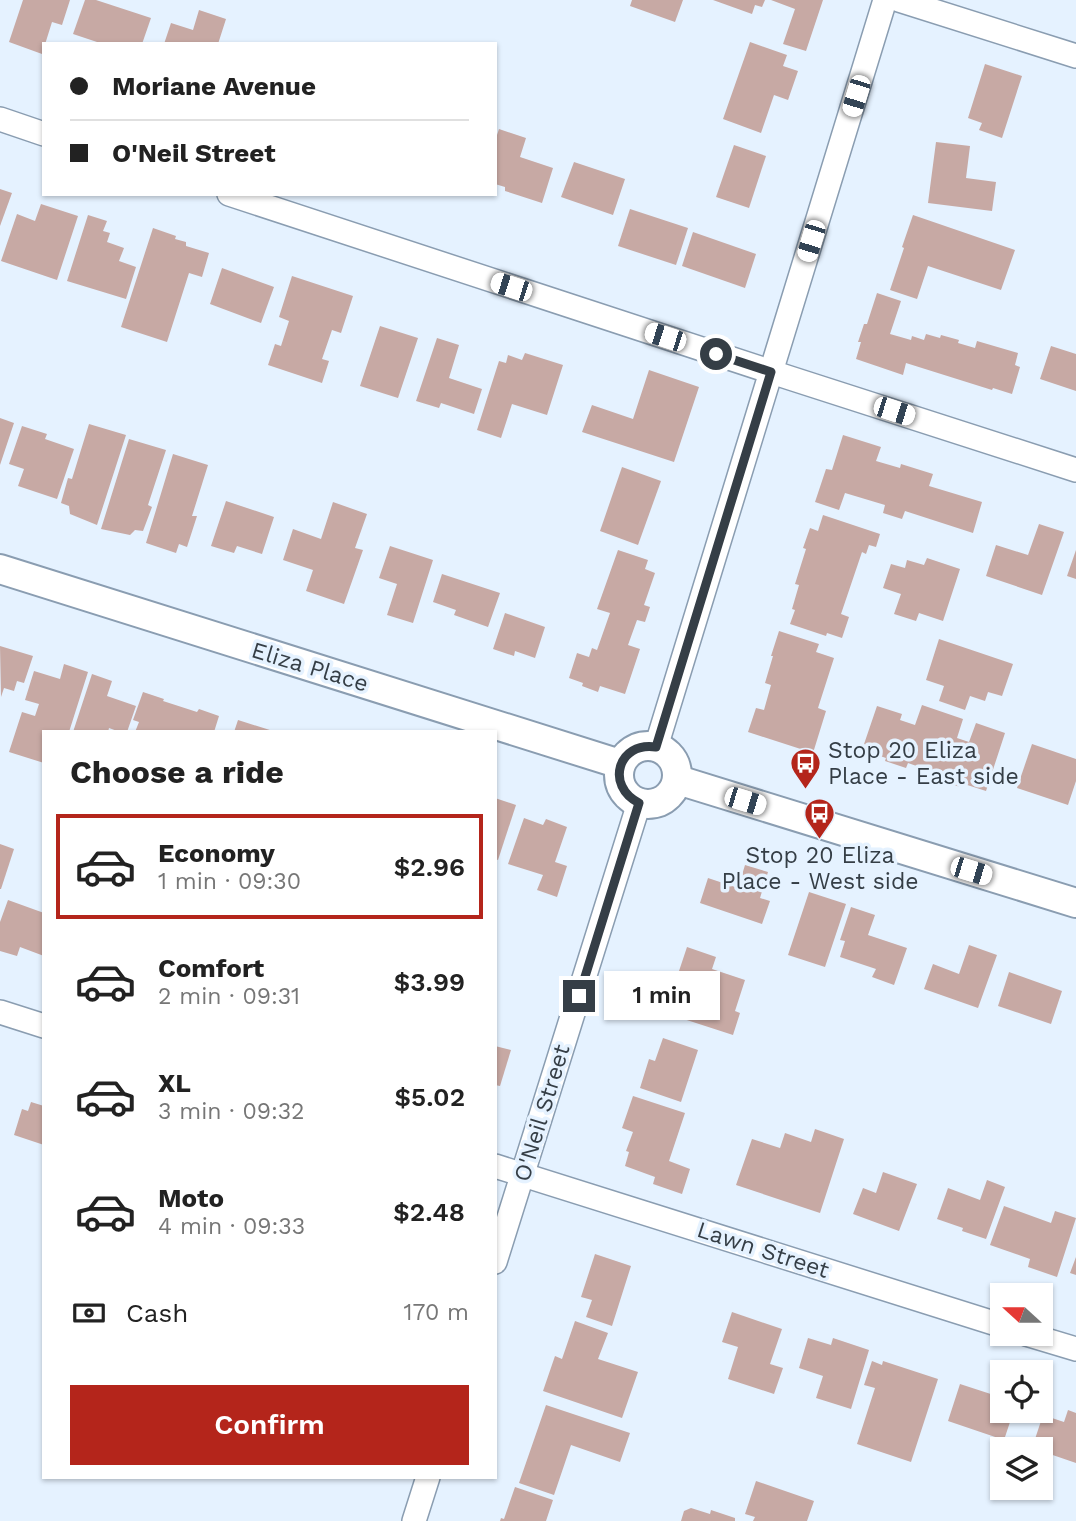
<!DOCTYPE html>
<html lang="en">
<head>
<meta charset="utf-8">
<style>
	body { margin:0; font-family:"Work Sans",sans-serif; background:#f6f6f6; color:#222; height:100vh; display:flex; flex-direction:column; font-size:26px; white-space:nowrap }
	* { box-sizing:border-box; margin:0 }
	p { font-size:23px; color:#767676 }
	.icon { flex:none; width:38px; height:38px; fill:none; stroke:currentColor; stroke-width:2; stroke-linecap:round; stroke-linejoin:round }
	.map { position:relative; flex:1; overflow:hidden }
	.panel { position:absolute; left:42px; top:730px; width:455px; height:749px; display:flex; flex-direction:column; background:#fff; border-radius:0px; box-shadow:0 2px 5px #0004 }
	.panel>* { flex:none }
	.guide { position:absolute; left:42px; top:42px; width:455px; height:154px; border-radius:0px; box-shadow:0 2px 5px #0004; display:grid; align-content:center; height:154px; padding:0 28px; background:#fff }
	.needle { width:46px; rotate:291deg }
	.controls { position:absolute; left:990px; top:1283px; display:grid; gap:14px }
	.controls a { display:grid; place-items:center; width:63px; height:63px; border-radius:0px; background:#fff; box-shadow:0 2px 5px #0004; font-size:35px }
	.end { position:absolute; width:32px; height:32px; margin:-16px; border:9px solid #353e46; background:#fff; box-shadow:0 0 0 4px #fff }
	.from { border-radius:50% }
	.bubble { position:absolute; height:49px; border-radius:0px; background:#fff; box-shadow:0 2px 5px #0004; font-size:23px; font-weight:600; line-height:49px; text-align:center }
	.car { position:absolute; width:21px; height:42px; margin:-21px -10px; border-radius:9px; box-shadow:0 0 5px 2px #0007; background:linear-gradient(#fff 24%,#345 0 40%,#fff 0 76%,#345 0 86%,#fff 0) }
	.guide b { display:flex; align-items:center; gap:24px; height:66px; font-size:26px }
	.guide b+b { border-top:2px solid #e0e0e0 }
	.guide i { width:18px; height:18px; background:#222 }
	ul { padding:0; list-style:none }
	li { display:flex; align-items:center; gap:21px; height:105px; margin:0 14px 10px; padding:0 14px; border:4px solid transparent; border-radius:0px }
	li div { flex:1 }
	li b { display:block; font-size:26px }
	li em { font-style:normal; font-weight:600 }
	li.on { border-color:#b4251b }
	li>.icon { width:63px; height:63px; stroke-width:1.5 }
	h2 { padding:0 28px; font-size:32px; line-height:84px }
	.pay { display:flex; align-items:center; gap:18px; height:77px; padding:0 28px; font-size:26px }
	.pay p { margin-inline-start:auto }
	.primary-button { display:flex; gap:14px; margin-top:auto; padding:14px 28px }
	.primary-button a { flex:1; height:80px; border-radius:0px; background:#b4251b; color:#fff; font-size:28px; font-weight:600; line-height:80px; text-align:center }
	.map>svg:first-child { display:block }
	.building { fill:#c7a9a4 }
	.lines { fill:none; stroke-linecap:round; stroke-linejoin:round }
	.minor-casing { stroke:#8a9db1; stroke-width:26 }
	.tertiary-casing { stroke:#8a9db1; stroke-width:32 }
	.minor { stroke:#fff; stroke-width:23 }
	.tertiary { stroke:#fff; stroke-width:28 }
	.route { stroke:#353e46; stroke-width:9 }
	.labels { text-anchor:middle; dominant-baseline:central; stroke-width:7; stroke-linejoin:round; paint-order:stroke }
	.street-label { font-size:23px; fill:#353e46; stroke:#e5f2ff }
	.poi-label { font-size:23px; fill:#353e46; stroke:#e5f2ff; text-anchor:start }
</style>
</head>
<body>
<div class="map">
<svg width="1076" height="1521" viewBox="0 0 1076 1521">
	<rect width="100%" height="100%" fill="#e5f2ff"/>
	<g class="building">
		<path d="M23,0H70L62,25L52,22L42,54L9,42Z"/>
		<path d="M85,0H96L151,18L142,44H103L73,34Z"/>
		<path d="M632,0H683L675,22L630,6Z"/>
		<path d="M713,0H765L762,7L755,5L752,14Z"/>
		<path d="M771,0H823L806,51L783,44L795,9Z"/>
		<path d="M199,10L226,19L218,44H164L171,23L193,30Z"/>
		<path d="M750,42L787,55L783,66L798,71L788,100L774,95L761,133L723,119Z"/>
		<path d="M985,64L1022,76L1002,138L979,130L982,123L968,118Z"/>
		<path d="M499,129L526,138L520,157L553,168L542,203L505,191V187L495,184V141Z"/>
		<path d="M936,142L970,146L966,178L996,182L992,211L928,203Z"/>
		<path d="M734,145L766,156L749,208L716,197Z"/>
		<path d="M574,162L625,179L613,215L561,197Z"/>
		<path d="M0,189L12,193L0,226Z"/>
		<path d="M41,204L78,216L57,280L1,261L17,214L35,221Z"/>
		<path d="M630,209L688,228L676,265L618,246Z"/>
		<path d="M88,215L107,221L103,231L110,233L107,242L124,248L119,261L136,267L126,299L67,281Z"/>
		<path d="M913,215L1015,250L1001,290L928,266L917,299L890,290L904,248L902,247Z"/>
		<path d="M153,228L176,236L175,239L186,242V246L209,253L202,277L189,273L167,342L121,327Z"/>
		<path d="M693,232L756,254L745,288L682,266Z"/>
		<path d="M222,268L274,287L261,323L210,304Z"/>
		<path d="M292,276L353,296L341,333L332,330L322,359L329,361L322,383L268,365L275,344L281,346L289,321L279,317Z"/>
		<path d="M877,293L901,301L890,334L911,340L912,336L924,340L926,334L940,338L941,335L959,340L958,343L975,348L977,341L1018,353L1015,365L1020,367L1012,394L993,388L992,390L906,363L903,375L856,359L861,342H858L864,324H867Z"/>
		<path d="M380,326L418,338L398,398L360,386Z"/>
		<path d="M437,338L459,345L449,378L482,389L474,414L441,403L439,408L416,401Z"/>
		<path d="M1051,346L1076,354V391L1040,379Z"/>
		<path d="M525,353L563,365L547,415L512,404L501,438L477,430L499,361L506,363L508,355L522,360Z"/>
		<path d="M649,370L699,387L674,462L582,432L592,405L633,419Z"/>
		<path d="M0,418L14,423L0,465Z"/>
		<path d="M89,424L126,435L97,525L70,514L69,506L61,503L68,478L72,479Z"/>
		<path d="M22,426L47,434L45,439L74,449L57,499L18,486L24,469L9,464Z"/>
		<path d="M843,435L881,447L876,461L900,468L901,464L933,474L929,486L982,502L973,533L905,511L902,519L883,513L885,505L845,493L839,510L815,502L826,469L832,470Z"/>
		<path d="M129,439L166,450L148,505L152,507L143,531L135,530L130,535L101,529Z"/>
		<path d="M173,454L208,465L192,516H197L187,547L179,544L176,553L146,543Z"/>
		<path d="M622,467L661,481L638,545L600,531Z"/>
		<path d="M226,501L274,517L262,554L237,546L234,553L211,546Z"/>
		<path d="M333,502L367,514L355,548L363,550L344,604L306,591L313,570L283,560L293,529L321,539Z"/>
		<path d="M823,515L880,534L876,547L869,545L866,554L862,552L841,614L849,617L842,638L827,633L826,636L790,624L795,610L792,609L799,585L795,584L806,549L803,548L810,528L818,531Z"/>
		<path d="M1039,524L1064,532L1042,595L986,576L996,545L1028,555Z"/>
		<path d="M390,546L433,560L413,623L387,615L397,584L379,578Z"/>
		<path d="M618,550L648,560L645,569L655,573L644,605L650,607L645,622L637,620L628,645L640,649L625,694L600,686L598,692L582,686L583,683L569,678L577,653L589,657L592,648L597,650L610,613L597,609Z"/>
		<path d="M1076,550V579L1067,576Z"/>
		<path d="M927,558L960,569L943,621L919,613L916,621L894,614L901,594L883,588L891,564L905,568L907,560L924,565Z"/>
		<path d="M442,574L500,593L488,627L454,615L456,610L433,602Z"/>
		<path d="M505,613L545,627L535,658L515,651L514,656L493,649Z"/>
		<path d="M779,631L819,644L816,652L834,658L818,708L826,711L813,753L748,732L756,708L764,710L771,685L765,683L773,656H771Z"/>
		<path d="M939,639L1013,664L1002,696L988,692L985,701L970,696L965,710L939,701L944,686L926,680Z"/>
		<path d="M0,646L33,656L24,683L17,681L14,691L4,688L1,697Z"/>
		<path d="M64,664L88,672L69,732H44V763L9,752L22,712L35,716L39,704L25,700L34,671L60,679Z"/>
		<path d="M92,674L112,681L107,696L136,706L127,732H120L109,728L108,732H73Z"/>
		<path d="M143,692L164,699L163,701L197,712L199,709L219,716L214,732H135L139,722L133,720Z"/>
		<path d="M922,705L963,719L957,738L969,742L976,723L1005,733L986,791L961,783L960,787L940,780L942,775L908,763L906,768L885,761L886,758L862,750L877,706L902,714L900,720L915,725Z"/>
		<path d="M238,720L273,731L272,732H234Z"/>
		<path d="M1032,744L1076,759V781L1068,805L1017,788Z"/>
		<path d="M495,798L516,805L498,860L495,859Z"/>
		<path d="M524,818L543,825L546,819L567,827L555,862L567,866L557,897L537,890L543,875L508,864Z"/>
		<path d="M0,844L14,849L1,889H0Z"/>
		<path d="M745,865L768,872L760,898L770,901L762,924L700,903L708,878L738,888Z"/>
		<path d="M809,892L846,904L825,967L788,955Z"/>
		<path d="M8,900L44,913V956L20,947L17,956L0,951V922Z"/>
		<path d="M851,907L875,915L868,935L907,948L894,985L872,977L876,969L840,957L845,941L840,940Z"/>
		<path d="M969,945L997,955L978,1008L924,989L933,964L959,974Z"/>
		<path d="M687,947L716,957L712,969L745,980L735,1011L740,1013L733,1035L659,1011L669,981L675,983Z"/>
		<path d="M1009,972L1062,991L1051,1024L998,1006Z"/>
		<path d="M663,1038L698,1050L681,1102L640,1088L649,1059L655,1061Z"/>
		<path d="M495,1046L511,1050L500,1086L495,1085Z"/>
		<path d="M633,1096L685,1113L669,1161L690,1169L682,1194L653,1184L655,1177L625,1166L629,1152L626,1151L633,1132L622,1128Z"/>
		<path d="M31,1102L44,1106V1145L14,1135L22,1109L28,1111Z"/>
		<path d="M815,1129L844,1139L820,1213L736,1185L752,1139L780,1148L785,1133L811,1142Z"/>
		<path d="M883,1172L917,1184L899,1231L853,1214L863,1188L876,1193Z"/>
		<path d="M987,1180L1005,1187L986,1239L962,1231L963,1228L937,1219L948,1188L980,1200Z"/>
		<path d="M1004,1206L1051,1223L1055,1211L1076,1218L1057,1277L1028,1267L1030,1259L990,1245Z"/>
		<path d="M595,1254L631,1266L612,1326L586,1317L592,1300L581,1297Z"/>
		<path d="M1076,1257V1275L1070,1273Z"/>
		<path d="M732,1312L782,1329L770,1364L783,1368L774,1394L728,1379L738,1347L722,1342Z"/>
		<path d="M575,1321L608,1333L598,1359L638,1372L622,1418L543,1391L555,1356L562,1359Z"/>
		<path d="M808,1338L831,1345L833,1338L869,1350L851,1409L816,1398L823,1376L799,1368Z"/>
		<path d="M872,1361L882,1365L883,1361L938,1379L911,1462L857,1444L875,1388L864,1385Z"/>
		<path d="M960,1384L1003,1398V1410H1014L1004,1440L948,1421Z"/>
		<path d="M546,1405L630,1433L620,1462L571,1445L554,1495L519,1483Z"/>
		<path d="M1068,1410L1076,1413V1463L1041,1451V1449L1032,1448L1043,1415L1064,1422Z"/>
		<path d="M756,1481L814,1501L807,1521H753L755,1517L745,1514Z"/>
		<path d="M515,1487L553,1500L546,1521H500L501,1518L504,1519Z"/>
		<path d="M691,1508L710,1514L711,1510L735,1518V1521H681L684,1511Z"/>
	</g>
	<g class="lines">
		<defs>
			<g id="minor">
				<path d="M899,0L1076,56"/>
				<path d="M0,119L44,134"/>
				<path d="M229,194L790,378L1076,470"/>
				<path d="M656,747L885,0"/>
				<path d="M0,1012L44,1026"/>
				<path d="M495,1166L1003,1326"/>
				<path d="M495,1262L639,803"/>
				<path d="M1026,1334L1076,1349"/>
				<path d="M414,1521L428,1477"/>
			</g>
			<g id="tertiary">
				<path d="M0,569L620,764"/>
				<circle cx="648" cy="775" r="29"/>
				<path d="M678,780L1076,903"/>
			</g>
		</defs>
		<use href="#minor" class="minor-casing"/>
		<use href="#tertiary" class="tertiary-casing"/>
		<use href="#minor" class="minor"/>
		<use href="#tertiary" class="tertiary"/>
	</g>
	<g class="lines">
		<path class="route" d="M579,996L639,803C605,786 618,741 656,747L771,372L716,354"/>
	</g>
	<defs>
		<symbol id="bus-pin" viewBox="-11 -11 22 30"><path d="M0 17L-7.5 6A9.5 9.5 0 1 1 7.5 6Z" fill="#b4251b" stroke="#e5f2ff"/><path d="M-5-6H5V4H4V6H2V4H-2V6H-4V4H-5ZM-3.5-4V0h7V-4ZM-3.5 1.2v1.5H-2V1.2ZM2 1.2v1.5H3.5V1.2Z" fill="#fff"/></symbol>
	</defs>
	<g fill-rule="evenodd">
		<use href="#bus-pin" x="788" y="746" width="35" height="47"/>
		<use href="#bus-pin" x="802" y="796" width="35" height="47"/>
	</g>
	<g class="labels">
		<g class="street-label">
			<text transform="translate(310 667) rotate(17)">Eliza Place</text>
			<text transform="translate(542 1113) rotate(-73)">O'Neil Street</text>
			<text transform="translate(763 1250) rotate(18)">Lawn Street</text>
		</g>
		<g class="poi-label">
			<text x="828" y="750">Stop 20 Eliza<tspan x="828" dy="26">Place - East side</tspan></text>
			<text x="820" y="855" text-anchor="middle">Stop 20 Eliza<tspan x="820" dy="26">Place - West side</tspan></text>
		</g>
	</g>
</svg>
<div class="controls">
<a><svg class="needle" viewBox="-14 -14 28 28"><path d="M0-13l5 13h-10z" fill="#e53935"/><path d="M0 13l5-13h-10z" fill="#767676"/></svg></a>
<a><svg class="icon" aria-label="locate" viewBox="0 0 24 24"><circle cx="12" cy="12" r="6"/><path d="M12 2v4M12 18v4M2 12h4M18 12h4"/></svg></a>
<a><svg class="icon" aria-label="layers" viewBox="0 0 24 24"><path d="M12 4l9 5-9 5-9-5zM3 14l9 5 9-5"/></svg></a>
</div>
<i class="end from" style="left:716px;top:354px"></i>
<i class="end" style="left:579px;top:996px"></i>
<div class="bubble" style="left:604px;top:971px;width:116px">1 min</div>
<i class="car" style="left:856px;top:96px;rotate:197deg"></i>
<i class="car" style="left:811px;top:241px;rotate:197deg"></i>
<i class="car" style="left:511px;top:287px;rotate:288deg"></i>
<i class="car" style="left:665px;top:337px;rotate:288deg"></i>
<i class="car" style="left:894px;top:411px;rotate:108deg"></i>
<i class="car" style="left:745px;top:801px;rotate:107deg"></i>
<i class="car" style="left:971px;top:871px;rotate:107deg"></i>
<div class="guide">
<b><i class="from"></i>Moriane Avenue</b>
<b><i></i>O'Neil Street</b>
</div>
<section class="panel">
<h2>Choose a ride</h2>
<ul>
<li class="on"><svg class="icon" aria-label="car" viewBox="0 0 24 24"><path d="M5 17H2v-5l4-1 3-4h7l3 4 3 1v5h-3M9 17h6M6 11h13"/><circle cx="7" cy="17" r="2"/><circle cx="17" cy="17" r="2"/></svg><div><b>Economy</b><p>1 min · 09:30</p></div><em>$2.96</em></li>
<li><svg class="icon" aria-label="car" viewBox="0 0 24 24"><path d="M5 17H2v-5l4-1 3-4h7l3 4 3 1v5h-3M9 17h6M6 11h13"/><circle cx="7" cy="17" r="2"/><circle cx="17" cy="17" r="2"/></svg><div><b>Comfort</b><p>2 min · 09:31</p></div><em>$3.99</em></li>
<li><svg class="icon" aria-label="car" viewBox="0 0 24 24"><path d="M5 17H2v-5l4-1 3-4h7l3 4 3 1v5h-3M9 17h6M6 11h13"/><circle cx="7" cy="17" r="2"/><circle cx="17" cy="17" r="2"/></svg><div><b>XL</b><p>3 min · 09:32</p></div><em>$5.02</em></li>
<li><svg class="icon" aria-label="car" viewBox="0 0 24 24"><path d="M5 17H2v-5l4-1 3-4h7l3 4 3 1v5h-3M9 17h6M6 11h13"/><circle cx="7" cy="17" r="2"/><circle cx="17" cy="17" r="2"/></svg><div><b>Moto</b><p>4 min · 09:33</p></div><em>$2.48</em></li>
</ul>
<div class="pay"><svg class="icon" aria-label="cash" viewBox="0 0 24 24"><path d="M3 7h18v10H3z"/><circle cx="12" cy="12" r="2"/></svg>Cash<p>170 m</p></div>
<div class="primary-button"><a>Confirm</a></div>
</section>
</div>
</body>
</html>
